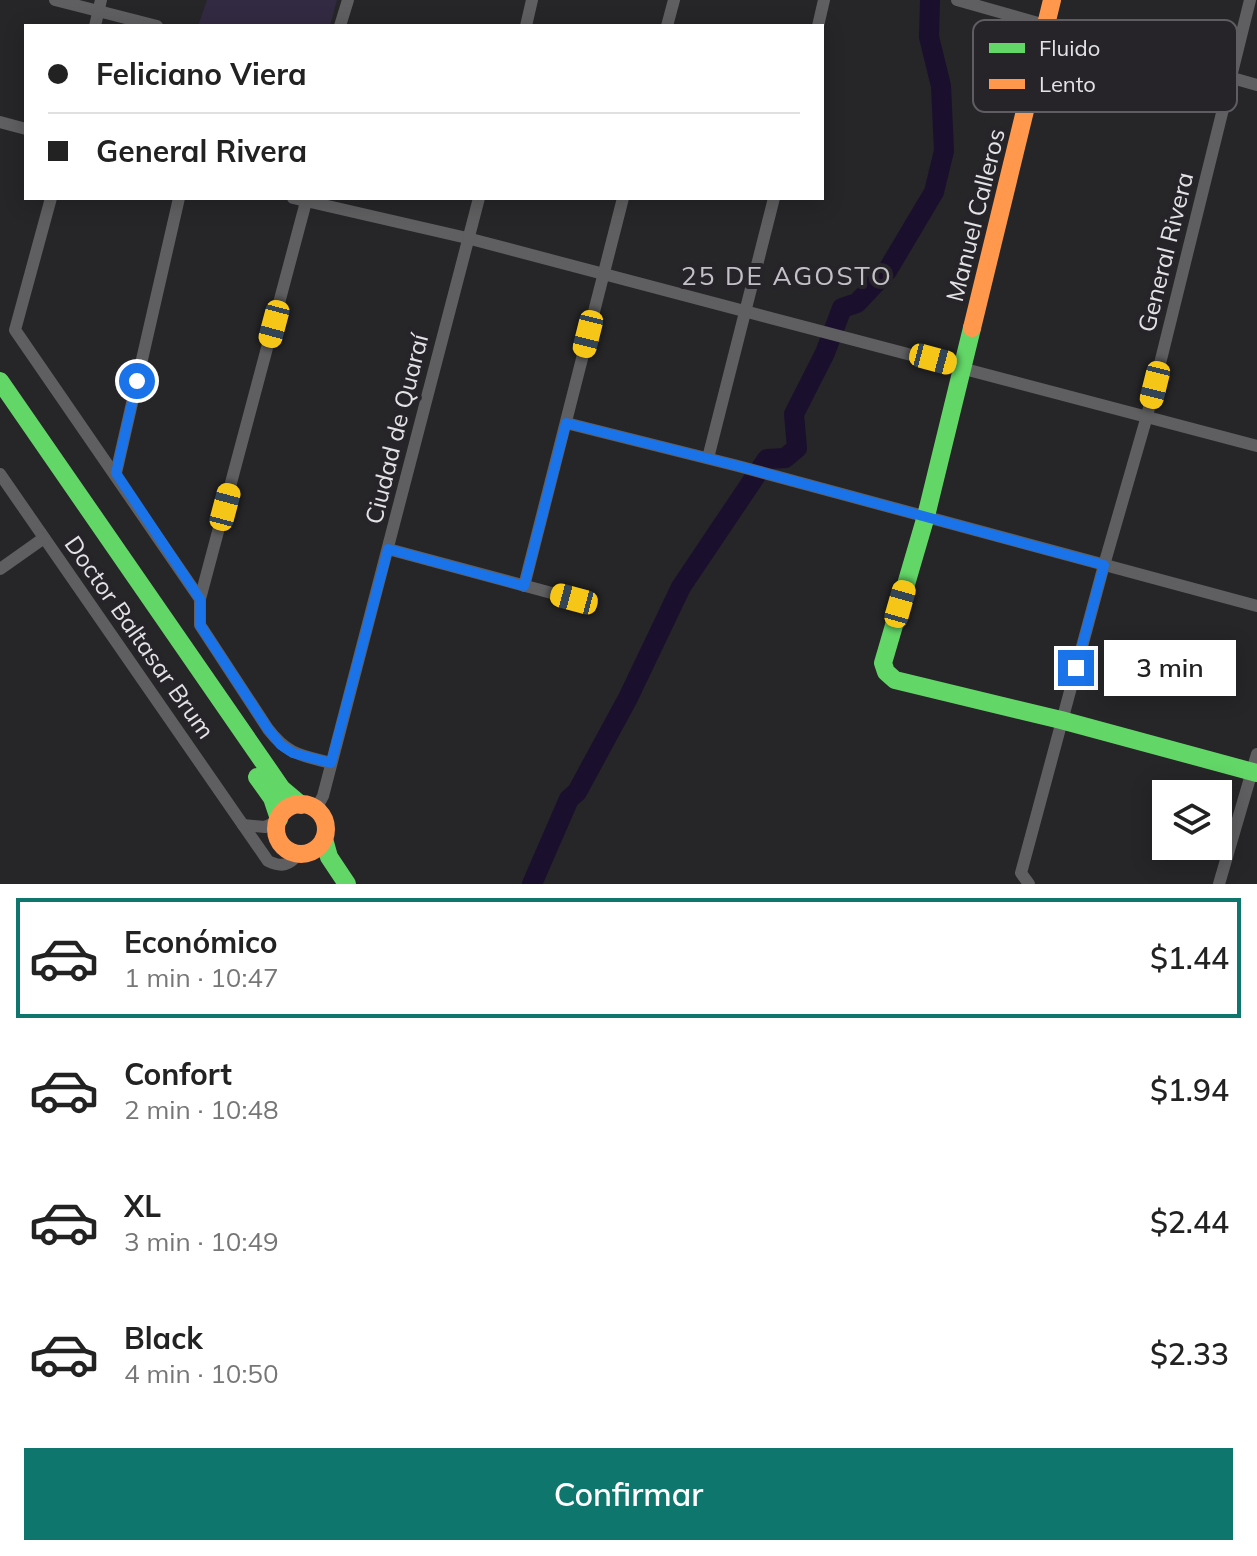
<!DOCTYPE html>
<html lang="es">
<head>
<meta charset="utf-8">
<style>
	body { margin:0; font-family:Mulish,sans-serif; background:#f6f6f6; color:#222; height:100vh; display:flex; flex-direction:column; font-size:30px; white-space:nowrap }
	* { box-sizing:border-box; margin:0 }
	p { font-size:26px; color:#767676 }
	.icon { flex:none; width:44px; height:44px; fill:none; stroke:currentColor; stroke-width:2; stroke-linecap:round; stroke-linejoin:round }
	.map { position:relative; height:884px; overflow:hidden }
	.sheet { display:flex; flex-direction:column; background:#fff; flex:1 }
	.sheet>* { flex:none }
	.guide { position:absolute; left:24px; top:24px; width:800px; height:176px; border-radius:0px; box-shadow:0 4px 20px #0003; display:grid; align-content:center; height:176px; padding:0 24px; background:#fff }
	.controls { position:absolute; left:1152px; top:780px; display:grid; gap:16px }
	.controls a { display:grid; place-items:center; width:80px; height:80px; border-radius:0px; background:#fff; box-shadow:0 4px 20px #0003; font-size:40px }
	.end { position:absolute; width:36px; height:36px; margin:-18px; border:10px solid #1a73e8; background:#fff; box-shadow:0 0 0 4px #fff }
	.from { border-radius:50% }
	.bubble { position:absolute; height:56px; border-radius:0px; background:#fff; box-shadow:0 4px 20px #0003; font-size:26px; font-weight:600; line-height:56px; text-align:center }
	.car { position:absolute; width:24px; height:48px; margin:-24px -12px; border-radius:10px; box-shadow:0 0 6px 2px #0007; background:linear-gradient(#f5c518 24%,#345 0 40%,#f5c518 0 76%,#345 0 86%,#f5c518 0) }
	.guide b { display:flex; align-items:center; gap:28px; height:76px; font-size:30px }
	.guide b+b { border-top:2px solid #e0e0e0 }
	.guide i { width:20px; height:20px; background:#222 }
	ul { padding:14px 0 0; list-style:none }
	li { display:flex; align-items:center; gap:24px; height:120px; margin:0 16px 12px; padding:0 8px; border:4px solid transparent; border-radius:0px }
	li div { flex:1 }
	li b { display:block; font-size:30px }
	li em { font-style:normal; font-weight:600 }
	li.selected { border-color:#0f766e }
	li>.icon { width:72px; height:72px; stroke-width:1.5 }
	.cta { display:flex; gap:16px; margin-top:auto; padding:16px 24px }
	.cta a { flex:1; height:92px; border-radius:0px; background:#0f766e; color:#fff; font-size:32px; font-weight:600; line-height:92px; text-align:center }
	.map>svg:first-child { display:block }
	.green { fill:#322a42 }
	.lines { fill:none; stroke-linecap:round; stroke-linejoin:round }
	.river { stroke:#1b0f2e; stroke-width:20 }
	.street { stroke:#5f5f61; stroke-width:12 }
	.fast { stroke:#63d668; stroke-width:18 }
	.slow { stroke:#ff974d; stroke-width:18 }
	.route { stroke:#1a73e8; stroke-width:10 }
	.labels { text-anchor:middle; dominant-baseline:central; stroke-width:8; stroke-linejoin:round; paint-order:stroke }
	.street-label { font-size:24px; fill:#e3e2e5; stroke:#262429 }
	.neighbourhood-label { font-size:26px; letter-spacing:2px; fill:#c3c1c7; stroke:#262429 }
	.key { fill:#262429; stroke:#5f5d61; stroke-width:2 }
	.key-label { font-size:22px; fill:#e3e2e5 }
</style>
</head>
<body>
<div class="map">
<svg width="1257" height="884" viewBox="0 0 1257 884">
	<rect width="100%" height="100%" fill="#262528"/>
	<path class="green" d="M207,0H337L330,26H198Z"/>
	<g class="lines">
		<path class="river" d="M532,884L569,799L577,792L628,698L681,587L767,459L785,458L797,448L794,414L825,353L842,308L857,303L887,271L934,192L944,151L941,86L929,37L930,0"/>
		<g class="street">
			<path d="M55,0L157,26"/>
			<path d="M957,0L1257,85"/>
			<path d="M95,26L101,0"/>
			<path d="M340,26L348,0"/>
			<path d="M526,26L532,0"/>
			<path d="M667,26L674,0"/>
			<path d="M818,26L824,0"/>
			<path d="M0,122L26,129"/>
			<path d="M51,198L15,330L200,599V625L268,729C288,755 300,755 331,763"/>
			<path d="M293,198L467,238L1257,446"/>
			<path d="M566,423L738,466L1257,606"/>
			<path d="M708,458L774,198"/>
			<path d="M116,473L179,198"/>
			<path d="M0,474L268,861C282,868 289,865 299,854"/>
			<path d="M388,549L574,599"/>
			<path d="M0,569L44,538"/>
			<path d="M524,586L623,198"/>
			<path d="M200,599L307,198"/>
			<path d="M316,809L323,796L479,198"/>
			<path d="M243,825L265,827L278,821"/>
			<path d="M1029,884L1021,873L1104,565L1147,416L1250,0"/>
			<path d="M1219,884L1257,754"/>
		</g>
		<g class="fast">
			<path d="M972,328L926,516L883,663L886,672L895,680L1061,720L1257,773"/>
			<path d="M0,381L282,789L301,805"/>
			<path d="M257,777L272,798L279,819"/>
			<path d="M324,839L329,857L347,884"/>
		</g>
		<g class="slow">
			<path d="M972,328L1052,0"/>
			<circle cx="301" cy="829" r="25"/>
		</g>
	</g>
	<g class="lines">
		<path class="route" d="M137,381L116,473L200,599V625L268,729L281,745L293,753L331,763L388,549L524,586L566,423L738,466L1104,565L1076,668"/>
	</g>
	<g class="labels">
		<g class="street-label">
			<text transform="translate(975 215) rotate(-76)">Manuel Calleros</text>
			<text transform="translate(1165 252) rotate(-76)">General Rivera</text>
			<text transform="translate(396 429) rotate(-76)">Ciudad de Quaraí</text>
			<text transform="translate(140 637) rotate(55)">Doctor Baltasar Brum</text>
		</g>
		<g class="neighbourhood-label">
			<text x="787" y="275">25 DE AGOSTO</text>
		</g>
	</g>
	<rect x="973" y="20" width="264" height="92" rx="12" class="key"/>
	<rect x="989" y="43" width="36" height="10" fill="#63d668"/>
	<rect x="989" y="79" width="36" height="10" fill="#ff974d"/>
	<g class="key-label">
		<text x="1039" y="56">Fluido</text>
		<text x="1039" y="92">Lento</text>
	</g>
</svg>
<div class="controls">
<a><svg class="icon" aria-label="layers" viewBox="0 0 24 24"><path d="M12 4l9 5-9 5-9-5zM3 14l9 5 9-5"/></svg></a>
</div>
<i class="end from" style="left:137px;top:381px"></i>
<i class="end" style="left:1076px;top:668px"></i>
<div class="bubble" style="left:1104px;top:640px;width:132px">3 min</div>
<i class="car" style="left:274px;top:324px;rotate:195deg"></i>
<i class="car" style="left:588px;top:334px;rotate:194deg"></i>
<i class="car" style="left:933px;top:359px;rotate:105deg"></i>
<i class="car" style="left:1155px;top:385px;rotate:194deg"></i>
<i class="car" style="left:225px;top:507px;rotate:15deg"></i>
<i class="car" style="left:574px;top:599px;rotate:285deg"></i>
<i class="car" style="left:900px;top:604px;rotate:16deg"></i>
<div class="guide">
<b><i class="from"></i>Feliciano Viera</b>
<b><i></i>General Rivera</b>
</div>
</div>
<section class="sheet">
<ul>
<li class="selected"><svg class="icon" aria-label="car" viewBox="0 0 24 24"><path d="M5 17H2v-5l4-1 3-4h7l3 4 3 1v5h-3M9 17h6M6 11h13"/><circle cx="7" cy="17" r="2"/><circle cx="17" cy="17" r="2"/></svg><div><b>Económico</b><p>1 min · 10:47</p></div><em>$1.44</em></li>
<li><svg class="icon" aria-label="car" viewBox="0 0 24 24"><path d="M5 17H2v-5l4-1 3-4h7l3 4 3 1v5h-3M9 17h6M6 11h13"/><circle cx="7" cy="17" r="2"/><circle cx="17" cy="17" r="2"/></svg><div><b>Confort</b><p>2 min · 10:48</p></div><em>$1.94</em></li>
<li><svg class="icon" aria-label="car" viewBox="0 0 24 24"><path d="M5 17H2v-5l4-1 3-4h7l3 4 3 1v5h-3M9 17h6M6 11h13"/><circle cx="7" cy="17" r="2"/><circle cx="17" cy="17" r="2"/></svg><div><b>XL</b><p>3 min · 10:49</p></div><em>$2.44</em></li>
<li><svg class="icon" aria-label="car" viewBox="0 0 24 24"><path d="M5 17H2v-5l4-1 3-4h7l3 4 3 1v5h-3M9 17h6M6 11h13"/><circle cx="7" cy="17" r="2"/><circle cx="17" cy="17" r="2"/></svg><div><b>Black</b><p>4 min · 10:50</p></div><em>$2.33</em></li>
</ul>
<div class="cta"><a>Confirmar</a></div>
</section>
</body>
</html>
